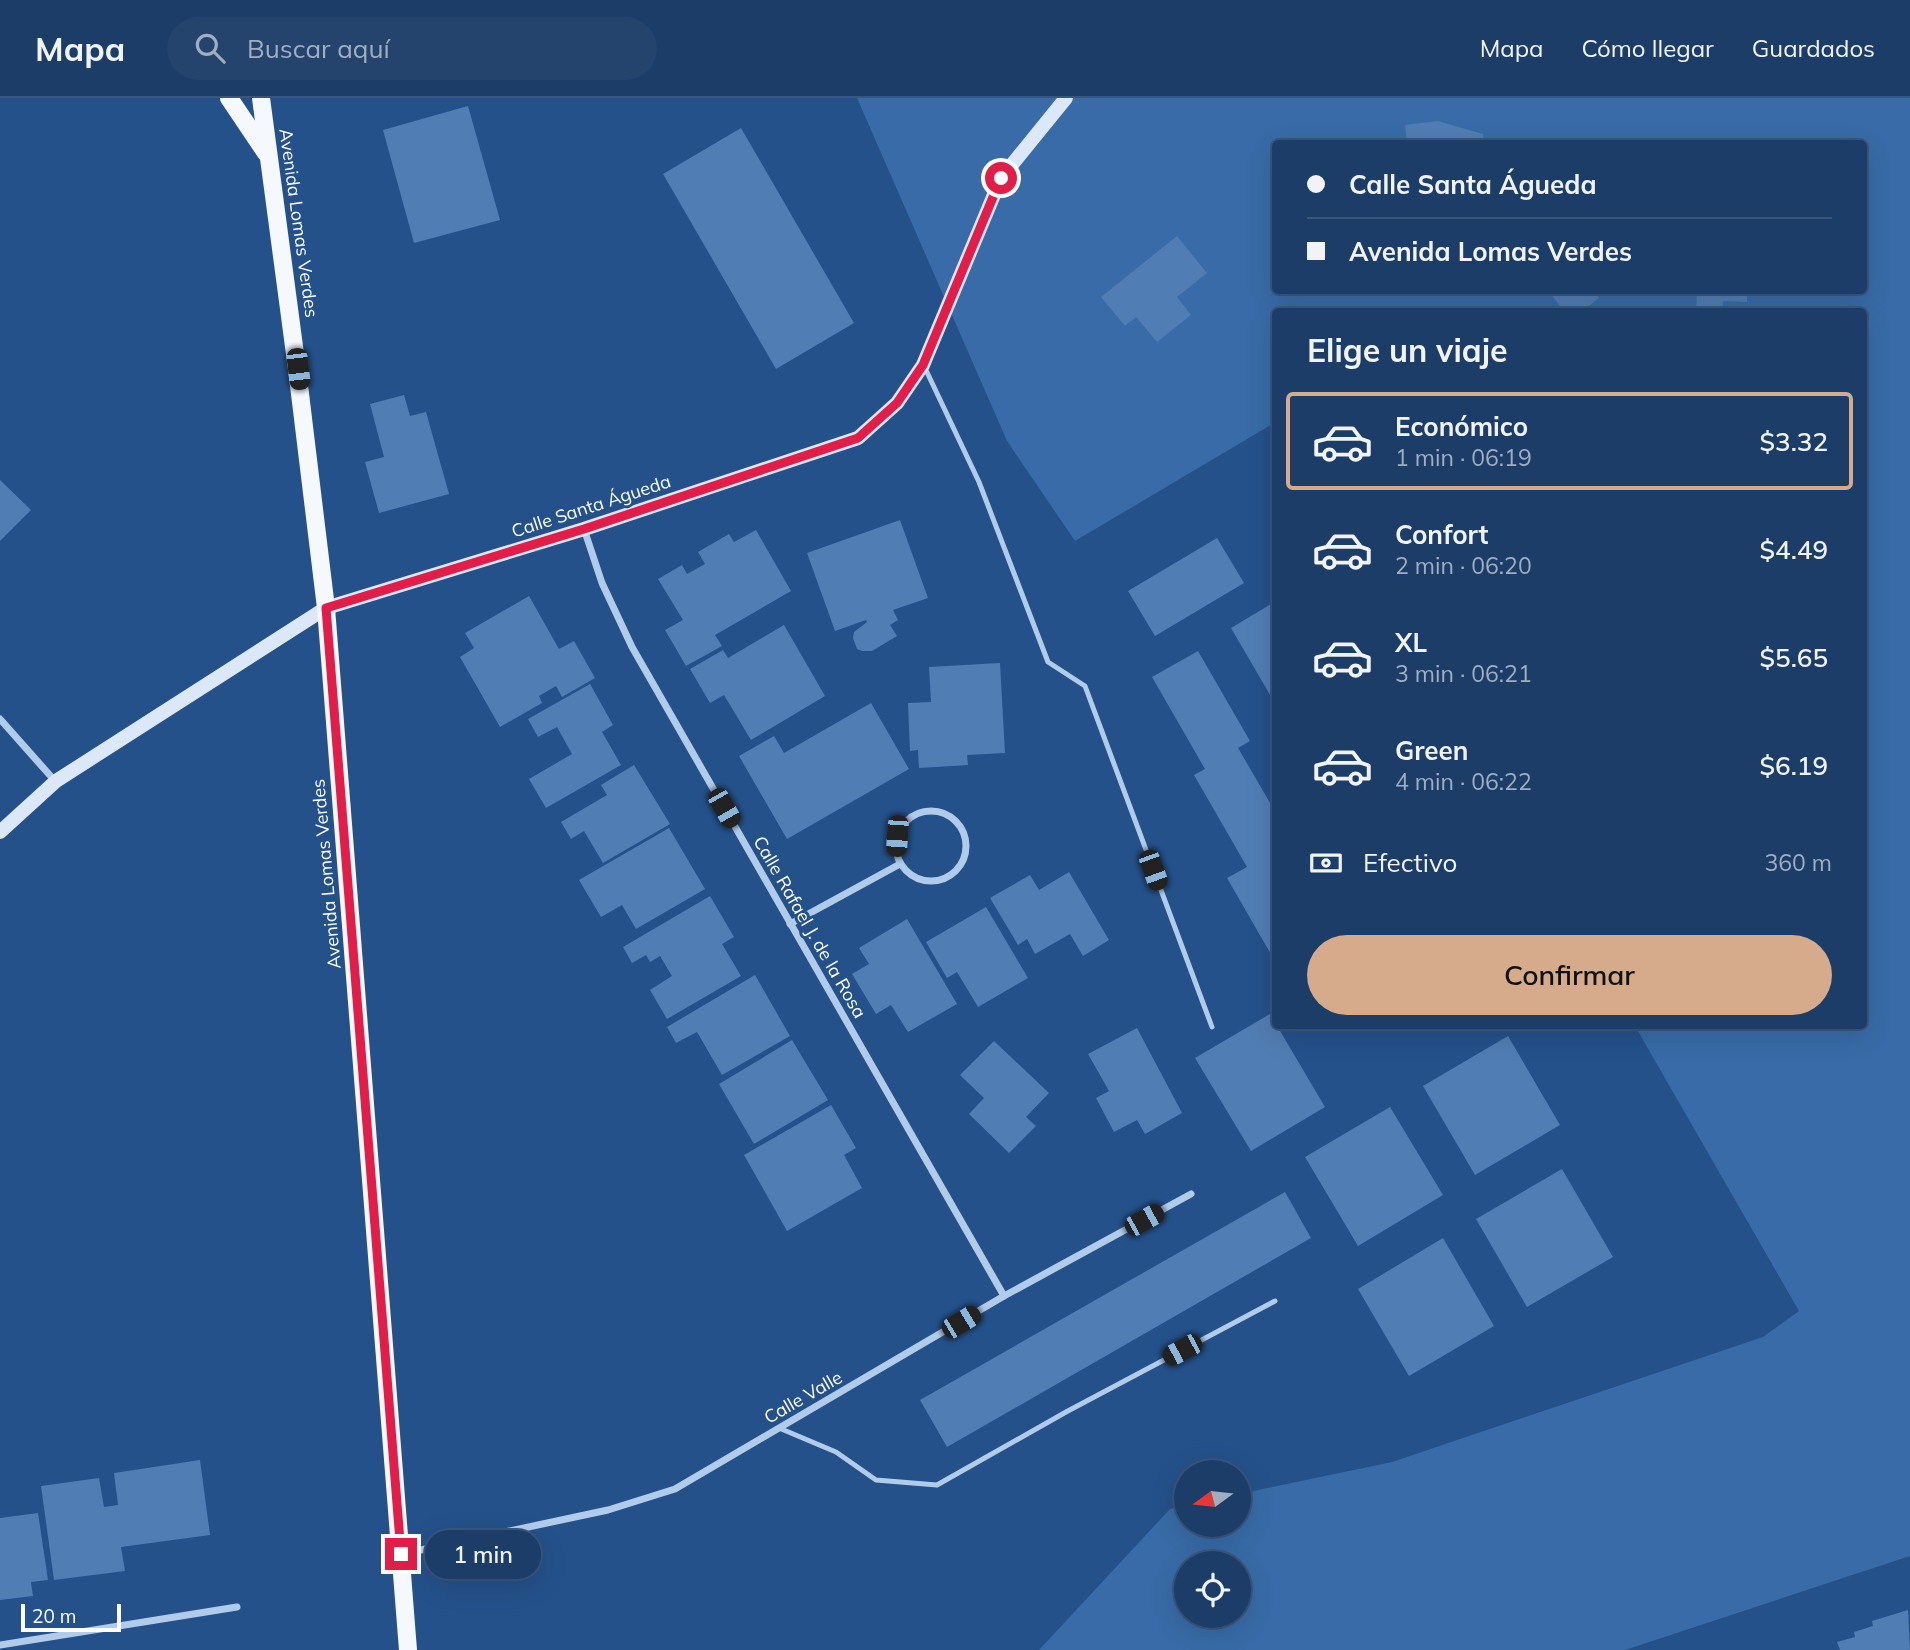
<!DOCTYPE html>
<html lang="es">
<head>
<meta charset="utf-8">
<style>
	body { margin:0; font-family:Mulish,sans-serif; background:#24446e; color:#f1f3f6; height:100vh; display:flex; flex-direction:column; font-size:26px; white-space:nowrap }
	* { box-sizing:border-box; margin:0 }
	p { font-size:23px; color:#a0aec0 }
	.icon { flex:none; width:38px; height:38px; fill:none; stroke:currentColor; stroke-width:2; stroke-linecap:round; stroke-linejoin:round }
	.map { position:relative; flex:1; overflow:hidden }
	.side { position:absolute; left:1272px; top:210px; width:595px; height:721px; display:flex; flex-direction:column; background:#1b3d68; border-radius:7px; box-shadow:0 7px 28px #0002,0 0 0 2px #39567c }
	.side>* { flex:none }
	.guide { position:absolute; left:1272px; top:42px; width:595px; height:154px; border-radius:7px; box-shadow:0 7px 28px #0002,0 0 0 2px #39567c; display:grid; align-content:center; height:154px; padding:0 35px; background:#1b3d68 }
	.needle { width:46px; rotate:255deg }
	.fabs { position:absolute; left:1174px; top:1362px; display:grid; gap:14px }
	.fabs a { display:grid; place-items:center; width:77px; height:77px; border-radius:50%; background:#1b3d68; box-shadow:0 7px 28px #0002,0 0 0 2px #39567c; font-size:35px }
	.scale { position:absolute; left:21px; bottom:18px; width:100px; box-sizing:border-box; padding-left:7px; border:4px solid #fff; border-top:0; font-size:19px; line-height:24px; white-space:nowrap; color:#fff; -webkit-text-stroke:5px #24518a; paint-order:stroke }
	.end { position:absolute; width:32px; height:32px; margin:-16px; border:9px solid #e11d48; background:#fff; box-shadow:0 0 0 4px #fff }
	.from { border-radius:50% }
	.bubble { position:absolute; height:49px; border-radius:24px; background:#1b3d68; box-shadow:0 7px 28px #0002,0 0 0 2px #39567c; font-size:23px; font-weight:600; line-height:49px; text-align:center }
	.car { position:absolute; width:21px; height:42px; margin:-21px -10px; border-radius:9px; box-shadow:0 0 5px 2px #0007; background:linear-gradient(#222 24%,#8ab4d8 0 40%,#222 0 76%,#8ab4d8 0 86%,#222 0) }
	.guide b { display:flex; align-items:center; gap:24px; height:66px; font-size:26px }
	.guide b+b { border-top:2px solid #39567c }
	.guide i { width:18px; height:18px; background:#f1f3f6 }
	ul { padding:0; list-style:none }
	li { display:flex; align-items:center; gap:21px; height:98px; margin:0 14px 10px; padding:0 21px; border:4px solid transparent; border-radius:7px }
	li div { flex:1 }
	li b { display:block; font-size:26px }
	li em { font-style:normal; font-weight:600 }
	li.selected { border-color:#d6ab8b }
	li>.icon { width:63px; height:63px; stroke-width:1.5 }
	h2 { padding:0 35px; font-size:32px; line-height:84px }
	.pay { display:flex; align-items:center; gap:18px; height:77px; padding:0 35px; font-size:26px }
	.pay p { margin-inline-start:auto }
	.action { display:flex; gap:14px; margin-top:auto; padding:14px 35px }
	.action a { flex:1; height:80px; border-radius:42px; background:#d6ab8b; color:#111; font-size:28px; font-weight:600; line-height:80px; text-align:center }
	header { display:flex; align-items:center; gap:42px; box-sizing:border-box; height:98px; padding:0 35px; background:#1b3d68; border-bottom:2px solid #39567c }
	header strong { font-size:33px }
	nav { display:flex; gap:38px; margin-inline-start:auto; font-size:24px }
	.search { width:490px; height:63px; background:#24446e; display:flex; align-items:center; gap:18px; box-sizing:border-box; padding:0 24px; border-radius:38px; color:#a0aec0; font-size:26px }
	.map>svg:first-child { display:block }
	.green { fill:#386ba7; fill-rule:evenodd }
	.building { fill:#507db3 }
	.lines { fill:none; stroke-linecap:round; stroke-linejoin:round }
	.lane { stroke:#b1cbea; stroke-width:5 }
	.street { stroke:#b1cbea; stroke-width:7 }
	.secondary { stroke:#dce8f8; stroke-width:14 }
	.primary { stroke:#f5f9fe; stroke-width:18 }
	.route { stroke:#e11d48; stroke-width:9 }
	.labels { text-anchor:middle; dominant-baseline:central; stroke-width:6; stroke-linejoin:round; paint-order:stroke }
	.street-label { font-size:18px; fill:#fff; stroke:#24518a }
</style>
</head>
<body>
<header>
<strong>Mapa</strong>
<div class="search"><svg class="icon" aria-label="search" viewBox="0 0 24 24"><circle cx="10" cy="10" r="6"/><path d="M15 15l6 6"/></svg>Buscar aquí</div>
<nav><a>Mapa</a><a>Cómo llegar</a><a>Guardados</a></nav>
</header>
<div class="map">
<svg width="1910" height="1552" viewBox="0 0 1910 1552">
	<rect width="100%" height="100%" fill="#24518a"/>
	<path class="green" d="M857,0H1910V1458L1625,1552H1039L1170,1411L1186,1407V1426H1239V1396L1392,1364L1763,1239L1799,1213L1635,928H1864V214H1276V324L1075,443L1007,343ZM1276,46H1864V192H1276ZM1186,1465H1239V1517H1186Z"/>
	<g class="building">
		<path d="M468,8L500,122L414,145L383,32Z"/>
		<path d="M1438,23L1483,36L1484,46H1407L1405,27Z"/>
		<path d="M741,30L854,225L776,271L663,76Z"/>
		<path d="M1177,138L1207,175L1177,199L1191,217L1157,244L1136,219L1125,228L1101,199Z"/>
		<path d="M1548,192H1594L1599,200L1581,214H1564Z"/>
		<path d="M1697,192H1747V204L1723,203L1722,214L1696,213Z"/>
		<path d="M404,297L410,318L426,314L449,396L379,415L365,364L384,359L370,306Z"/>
		<path d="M0,382L31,412L0,443Z"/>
		<path d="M900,422L928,500L893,512L898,522L890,527L897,538L872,553H862L857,551L853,540L854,534L867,524L866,522L835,533L807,455Z"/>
		<path d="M756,432L791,493L715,537L722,548L686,568L665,532L683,522L658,481L682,467L687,476L705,466L698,454L729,436L734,444Z"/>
		<path d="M1217,440L1244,485L1155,538L1128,493Z"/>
		<path d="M529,498L559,551L574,543L595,580L562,599L556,588L539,598L542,605L500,629L460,559L474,550L465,535Z"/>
		<path d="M1276,503V607L1231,530Z"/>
		<path d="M784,527L825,598L751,642L724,597L710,605L690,571L723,552L728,560Z"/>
		<path d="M1198,553L1250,643L1238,650L1276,715V749L1271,752L1276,761V865L1227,780L1247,769L1194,677L1205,671L1152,579Z"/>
		<path d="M1000,565L1005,655L967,657L968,667L919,670L918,652L910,653L908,605L931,604L929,569Z"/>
		<path d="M590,586L613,627L602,634L621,667L546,710L529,681L572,656L557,629L538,639L528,621Z"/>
		<path d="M871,605L909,671L787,741L739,658L774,638L784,655Z"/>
		<path d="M634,667L670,726L603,765L584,733L571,741L561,724L607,697L601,687Z"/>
		<path d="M669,730L705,791L636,831L622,807L601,819L579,782Z"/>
		<path d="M1069,774L1109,842L1083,858L1070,836L1035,856L1027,841L1018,847L990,800L1030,777L1039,792Z"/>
		<path d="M710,798L734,839L722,846L741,878L667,921L650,892L672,878L660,858L650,864L646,857L632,865L623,849Z"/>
		<path d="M986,809L1028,880L978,909L957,874L947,880L926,844Z"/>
		<path d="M907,821L957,906L908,934L891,907L876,916L852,876L869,866L859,850Z"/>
		<path d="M755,877L790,938L722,977L697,934L676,945L667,929Z"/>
		<path d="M1270,916L1325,1009L1251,1053L1195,960Z"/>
		<path d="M1137,930L1182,1015L1145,1036L1137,1022L1114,1034L1096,1000L1109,993L1088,956Z"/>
		<path d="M1508,938L1560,1027L1475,1077L1423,988Z"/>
		<path d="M792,942L828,1002L754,1046L719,986Z"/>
		<path d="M994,943L1049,995L1026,1019L1036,1028L1009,1055L969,1016L984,1000L960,977Z"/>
		<path d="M831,1007L856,1050L844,1057L862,1090L787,1133L744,1057Z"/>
		<path d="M1390,1009L1443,1097L1358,1148L1305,1059Z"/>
		<path d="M1562,1071L1613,1159L1527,1209L1476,1121Z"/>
		<path d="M1285,1094L1311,1140L947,1349L920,1302Z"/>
		<path d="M1443,1140L1494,1228L1409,1278L1358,1191Z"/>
		<path d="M200,1362L210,1437L121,1449L125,1473L54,1482L41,1388L99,1380L104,1409L118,1407L114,1375Z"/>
		<path d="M38,1415L48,1482L31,1484L33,1498L0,1502V1420Z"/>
		<path d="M1908,1512L1910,1552H1840L1837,1544L1855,1539L1854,1534L1873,1528L1872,1523Z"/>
	</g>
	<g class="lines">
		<g class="lane">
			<path d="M925,270L979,384L1048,564L1085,588L1212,929"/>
			<path d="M779,1330L836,1354L876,1382L937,1387L1066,1314L1275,1203"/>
		</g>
		<g class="street">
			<path d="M584,431L602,485L632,549L1004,1198"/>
			<path d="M0,621L55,683"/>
			<circle cx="931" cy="748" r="35"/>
			<path d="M790,826L900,766"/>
			<path d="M402,1456L608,1412L675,1391L1004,1198L1191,1096"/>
			<path d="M0,1547L237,1509"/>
		</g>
		<path class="secondary" d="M0,734L56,683L326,510L584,431L858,340L897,305L923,267L1001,80L1066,0"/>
		<g class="primary">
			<path d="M229,0L266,55"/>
			<path d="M261,0L297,271L326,510L408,1552"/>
		</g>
	</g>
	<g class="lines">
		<path class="route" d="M401,1456L326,510L584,431L858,340L897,305L923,267L1001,80"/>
	</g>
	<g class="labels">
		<g class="street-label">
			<text transform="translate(299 125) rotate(82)">Avenida Lomas Verdes</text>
			<text transform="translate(591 408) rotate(-18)">Calle Santa Águeda</text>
			<text transform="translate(326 776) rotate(-95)">Avenida Lomas Verdes</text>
			<text transform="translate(810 829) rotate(60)">Calle Rafael J. de la Rosa</text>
			<text transform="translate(803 1299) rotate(-30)">Calle Valle</text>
		</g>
	</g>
</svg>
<div class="fabs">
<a><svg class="needle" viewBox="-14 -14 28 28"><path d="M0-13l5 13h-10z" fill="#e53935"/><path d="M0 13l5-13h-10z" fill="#a0aec0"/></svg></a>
<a><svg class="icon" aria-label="locate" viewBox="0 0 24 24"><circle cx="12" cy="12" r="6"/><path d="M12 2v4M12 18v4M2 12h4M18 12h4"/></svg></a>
</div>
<div class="scale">20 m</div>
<i class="end from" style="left:1001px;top:80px"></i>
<i class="end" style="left:401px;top:1456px"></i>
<div class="bubble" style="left:425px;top:1432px;width:116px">1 min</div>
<i class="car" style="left:298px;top:271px;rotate:173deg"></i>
<i class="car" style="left:724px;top:710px;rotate:150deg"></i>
<i class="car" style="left:897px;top:738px;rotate:184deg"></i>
<i class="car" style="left:1153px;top:772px;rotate:160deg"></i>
<i class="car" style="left:1144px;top:1122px;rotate:61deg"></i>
<i class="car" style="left:961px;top:1224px;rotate:59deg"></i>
<i class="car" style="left:1182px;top:1252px;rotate:242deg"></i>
<div class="guide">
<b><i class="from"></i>Calle Santa Águeda</b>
<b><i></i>Avenida Lomas Verdes</b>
</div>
<section class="side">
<h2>Elige un viaje</h2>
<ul>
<li class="selected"><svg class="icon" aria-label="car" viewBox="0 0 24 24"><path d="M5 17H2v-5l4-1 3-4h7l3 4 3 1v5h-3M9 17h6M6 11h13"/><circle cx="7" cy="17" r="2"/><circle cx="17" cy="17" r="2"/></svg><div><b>Económico</b><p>1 min · 06:19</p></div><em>$3.32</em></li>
<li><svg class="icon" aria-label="car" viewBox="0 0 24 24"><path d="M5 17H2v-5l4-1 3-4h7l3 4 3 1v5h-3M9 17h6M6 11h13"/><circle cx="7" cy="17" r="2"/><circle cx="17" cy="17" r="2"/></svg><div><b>Confort</b><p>2 min · 06:20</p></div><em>$4.49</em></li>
<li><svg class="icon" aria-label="car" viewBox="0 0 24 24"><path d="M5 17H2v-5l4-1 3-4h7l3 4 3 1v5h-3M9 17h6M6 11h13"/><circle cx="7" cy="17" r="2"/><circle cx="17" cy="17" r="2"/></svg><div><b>XL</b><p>3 min · 06:21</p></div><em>$5.65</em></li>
<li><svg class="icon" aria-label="car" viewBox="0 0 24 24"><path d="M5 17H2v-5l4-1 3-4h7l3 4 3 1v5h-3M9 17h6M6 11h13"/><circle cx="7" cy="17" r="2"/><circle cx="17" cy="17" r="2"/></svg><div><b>Green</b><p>4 min · 06:22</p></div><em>$6.19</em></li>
</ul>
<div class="pay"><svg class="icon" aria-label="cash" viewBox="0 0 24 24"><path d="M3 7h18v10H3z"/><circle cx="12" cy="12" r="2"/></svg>Efectivo<p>360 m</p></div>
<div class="action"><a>Confirmar</a></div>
</section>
</div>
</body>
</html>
